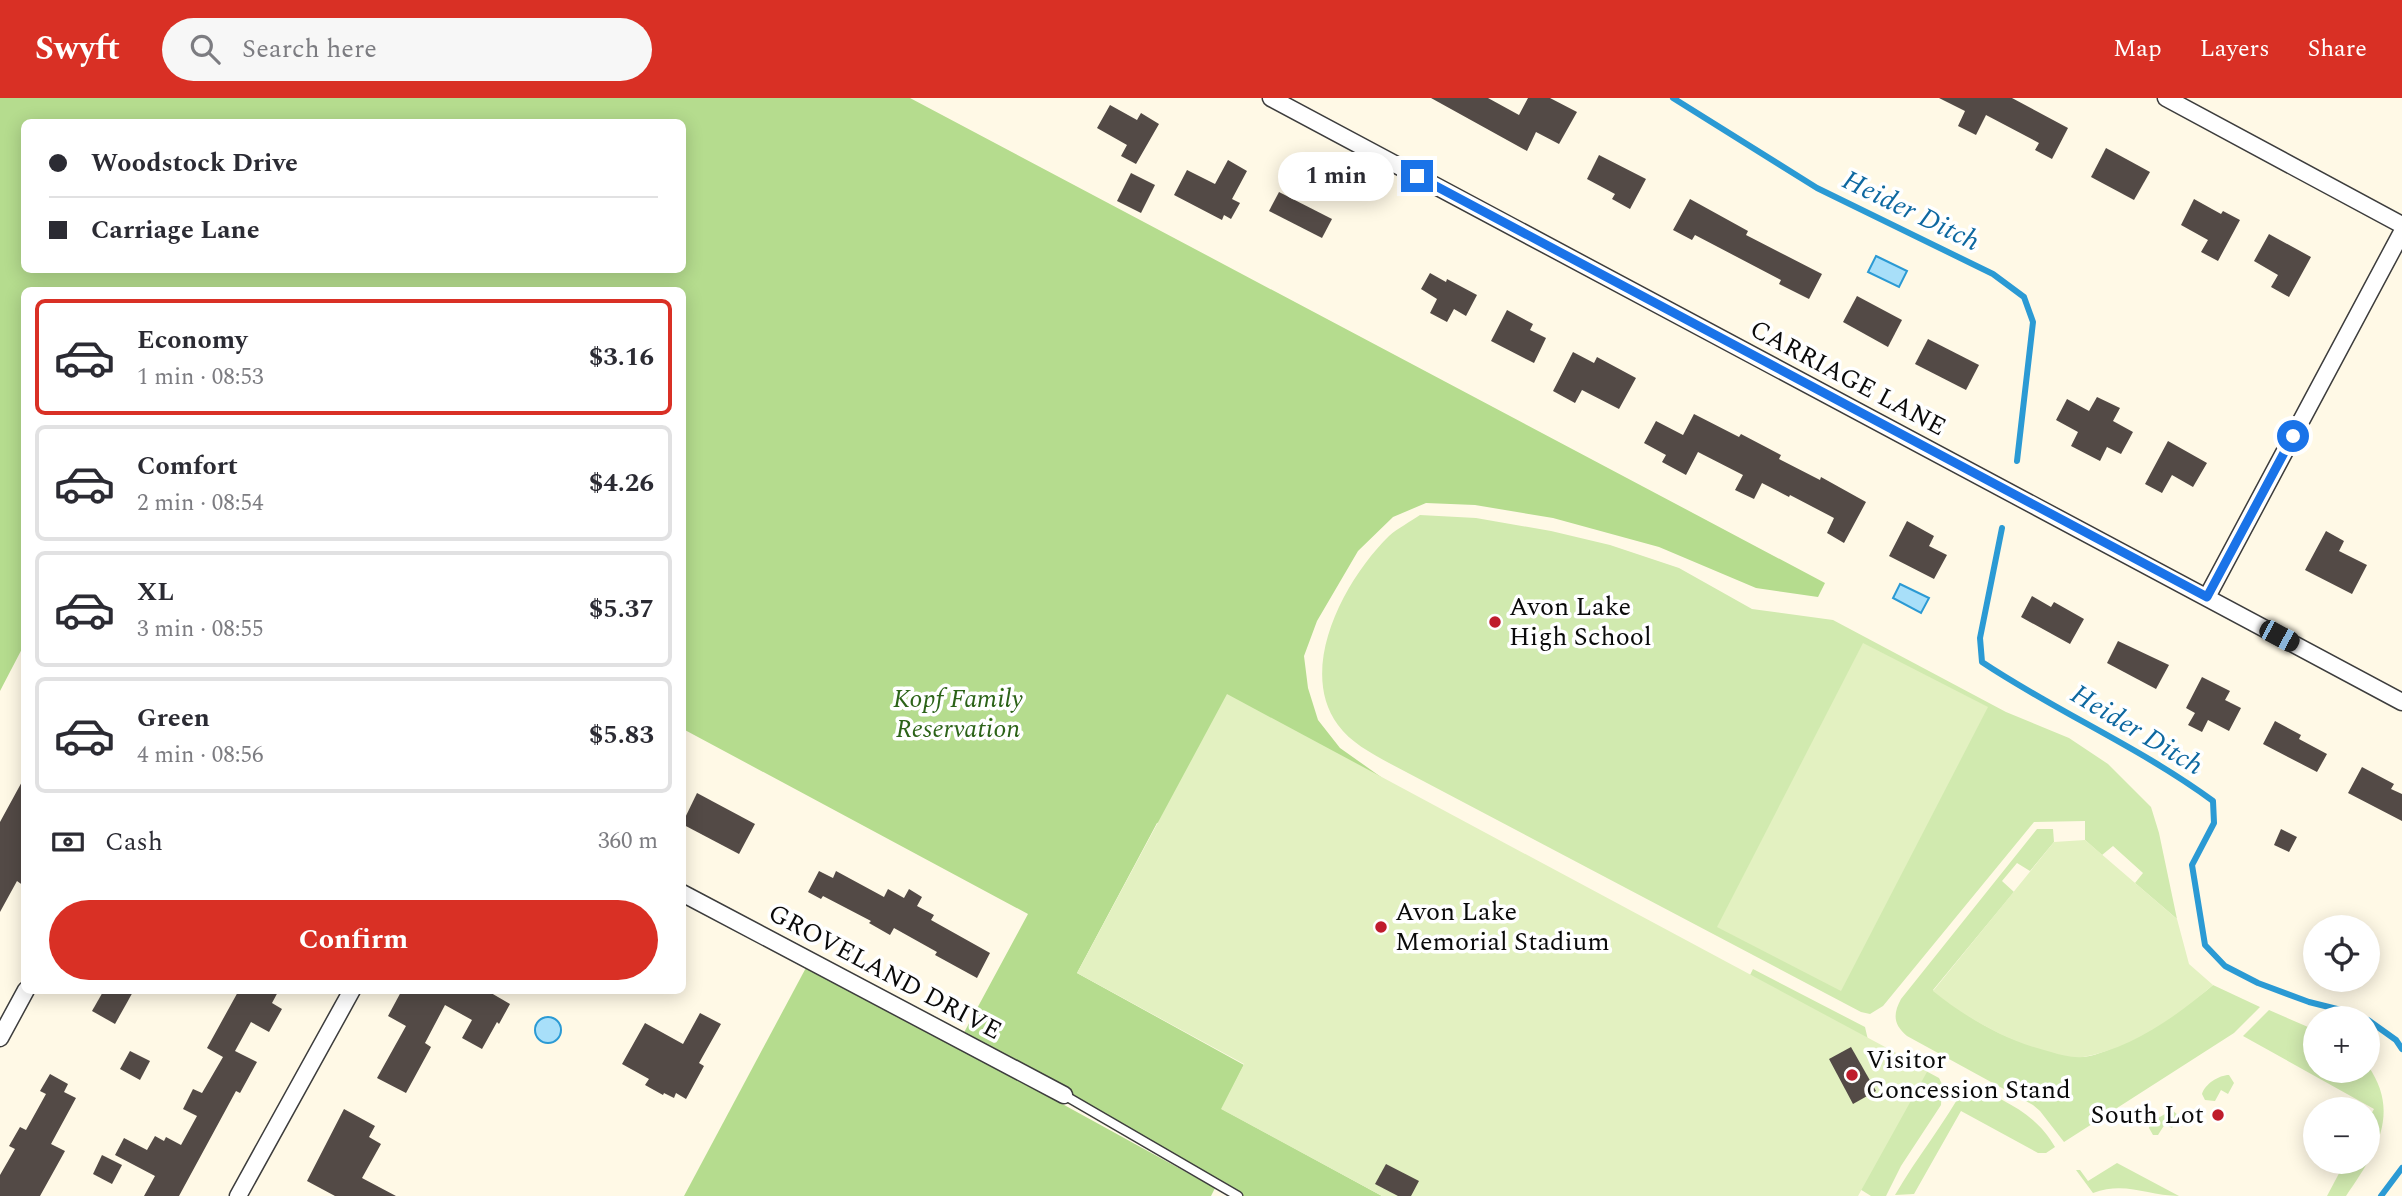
<!DOCTYPE html>
<html lang="en">
<head>
<meta charset="utf-8">
<style>
	body { margin:0; font-family:Spectral,serif; background:#f7f7f7; color:#2b2b33; height:100vh; display:flex; flex-direction:column; font-size:26px; white-space:nowrap }
	* { box-sizing:border-box; margin:0 }
	p { font-size:23px; color:#7c7c81 }
	.icon { flex:none; width:38px; height:38px; fill:none; stroke:currentColor; stroke-width:2; stroke-linecap:round; stroke-linejoin:round }
	.map { position:relative; flex:1; overflow:hidden }
	.details { position:absolute; left:21px; top:189px; width:665px; height:707px; display:flex; flex-direction:column; background:#fff; border-radius:10px; box-shadow:0 4px 18px #0003 }
	.details>* { flex:none }
	.banner { position:absolute; left:21px; top:21px; width:665px; height:154px; border-radius:10px; box-shadow:0 4px 18px #0003; display:grid; align-content:center; height:154px; padding:0 28px; background:#fff }
	.tools { position:absolute; left:2303px; top:817px; display:grid; gap:14px }
	.tools a { display:grid; place-items:center; width:77px; height:77px; border-radius:50%; background:#fff; box-shadow:0 4px 18px #0003; font-size:35px }
	.end { position:absolute; width:32px; height:32px; margin:-16px; border:9px solid #1a73e8; background:#fff; box-shadow:0 0 0 4px #fff }
	.from { border-radius:50% }
	.bubble { position:absolute; height:49px; border-radius:24px; background:#fff; box-shadow:0 4px 18px #0003; font-size:23px; font-weight:700; line-height:49px; text-align:center }
	.car { position:absolute; width:21px; height:42px; margin:-21px -10px; border-radius:9px; box-shadow:0 0 5px 2px #0007; background:linear-gradient(#222 24%,#8ab4d8 0 40%,#222 0 76%,#8ab4d8 0 86%,#222 0) }
	.banner b { display:flex; align-items:center; gap:24px; height:66px; font-size:26px }
	.banner b+b { border-top:2px solid #e1e1e2 }
	.banner i { width:18px; height:18px; background:#2b2b33 }
	ul { padding:12px 0 0; list-style:none }
	li { display:flex; align-items:center; gap:21px; height:116px; margin:0 14px 10px; padding:0 14px; border:4px solid #e1e1e2; border-radius:10px }
	li div { flex:1 }
	li b { display:block; font-size:26px }
	li em { font-style:normal; font-weight:700 }
	li.current { border-color:#d93025 }
	li>.icon { width:63px; height:63px; stroke-width:1.5 }
	.pay { display:flex; align-items:center; gap:18px; height:77px; padding:0 28px; font-size:26px }
	.pay p { margin-inline-start:auto }
	.cta { display:flex; gap:14px; margin-top:auto; padding:14px 28px }
	.cta a { flex:1; height:80px; border-radius:42px; background:#d93025; color:#fff; font-size:28px; font-weight:700; line-height:80px; text-align:center }
	header { display:flex; align-items:center; gap:42px; box-sizing:border-box; height:98px; padding:0 35px; background:#d93025; color:#fff }
	header strong { font-size:33px }
	nav { display:flex; gap:38px; margin-inline-start:auto; font-size:24px }
	.search { width:490px; height:63px; background:#f7f7f7; display:flex; align-items:center; gap:18px; box-sizing:border-box; padding:0 24px; border-radius:38px; color:#7c7c81; font-size:26px }
	.map>svg:first-child { display:block }
	.green { fill:#d1eaaf }
	.forest { fill:#b5dc8e; fill-rule:evenodd }
	.pitch { fill:#e3f1c1 }
	.water { fill:#a8dff9; stroke:#2b9ad4; stroke-width:2 }
	.lines { fill:none; stroke-linecap:round; stroke-linejoin:round }
	.stream { stroke:#2b9ad4; stroke-width:6 }
	.building { fill:#534a46 }
	.lane-casing { stroke:#3d3d3d; stroke-width:11 }
	.street-casing { stroke:#3d3d3d; stroke-width:19 }
	.lane { stroke:#fff; stroke-width:8 }
	.street { stroke:#fff; stroke-width:16 }
	.route { stroke:#1a73e8; stroke-width:9 }
	.poi-dot { fill:#bf1c2c; stroke:#fff; stroke-width:2.5 }
	.labels { text-anchor:middle; dominant-baseline:central; stroke-width:7; stroke-linejoin:round; paint-order:stroke }
	.street-label { font-size:26px; fill:#0a0a0a; stroke:#fff }
	.poi-label { font-size:26px; fill:#0a0a0a; stroke:#fff; text-anchor:start }
	.park-label { font-size:26px; font-style:italic; fill:#2c6318; stroke:#fff }
	.water-label { font-size:28px; font-style:italic; fill:#0e68a0; stroke:#fff }
</style>
</head>
<body>
<header>
<strong>Swyft</strong>
<div class="search"><svg class="icon" aria-label="search" viewBox="0 0 24 24"><circle cx="10" cy="10" r="6"/><path d="M15 15l6 6"/></svg>Search here</div>
<nav><a>Map</a><a>Layers</a><a>Share</a></nav>
</header>
<div class="map">
<svg width="2402" height="1098" viewBox="0 0 2402 1098">
	<rect width="100%" height="100%" fill="#fff9e6"/>
	<g class="green">
		<path d="M1420,417L1476,420L1551,433L1610,447L1679,470L1752,511L1833,522L2006,614L2069,640L2108,666L2151,709L2159,735L2177,821L2135,785L2143,775L2113,748L2102,757L2085,742V723L2034,724L1883,908L1870,916L1861,914L1389,665C1371,655 1350,644 1338,627C1296,570 1346,480 1389,438C1398,430 1410,424 1420,417Z"/>
		<path d="M2037,731H2053L2054,744L2030,773L2017,765L2002,783L2014,794L1933,892C1976,925 2003,942 2056,953C2064,955 2075,959 2083,959C2114,957 2189,908 2213,887L2260,909L2234,935L2064,1044L2040,1013L2033,1007L1907,938C1893,926 1893,916 1901,901Z"/>
		<path d="M1753,871L1865,929L1868,942L1939,980L1942,986L1941,1007L1901,1068L1886,1098H1871L1855,1088L1746,885Z"/>
		<path d="M2269,912L2315,932V973H2368V968C2402,1016 2374,1057 2346,1098H2327L2345,1064H2368V1022L2374,1011L2243,938Z"/>
		<path d="M2229,977L2234,985L2228,996L2221,992L2215,1003L2205,1002L2202,996C2205,986 2219,977 2229,977Z"/>
		<path d="M1966,986C2002,1001 2035,1014 2055,1049L2046,1055H2038L1961,1013L1914,1096L1895,1097C1917,1059 1945,1025 1966,986Z"/>
		<path d="M2172,1012L2178,1017L2172,1030L2165,1026L2158,1037H2153L2149,1030L2151,1024Z"/>
		<path d="M2117,1065L2179,1098C2147,1098 2126,1083 2093,1095L2076,1072H2080L2088,1083Z"/>
	</g>
	<g class="forest">
		<path d="M0,0H910L1825,485L1818,499L1756,490L1659,449L1553,420L1475,407L1426,405L1393,419L1358,453L1317,523L1304,558L1308,590L1318,622L1340,650L1381,679L1157,725L1077,875L1244,967L1222,1011L1382,1098H1238L960,942L1028,816L683,631L682,192H24V547L0,593ZM24,24H682V172H24Z"/>
		<path d="M808,866L1215,1090L1211,1098H684Z"/>
	</g>
	<g class="pitch">
		<path d="M1863,545L1988,609L1841,893L1717,829Z"/>
		<path d="M1227,596L1928,972L1858,1098H1382L1221,1011L1244,966L1077,875Z"/>
		<path d="M2085,742L2177,821L2189,866L2213,887C2177,918 2131,951 2083,959C2072,960 2061,957 2051,954C2006,943 1968,921 1933,893L2054,744Z"/>
	</g>
	<g class="water">
		<path d="M1876,158L1907,173L1899,189L1868,174Z"/>
		<path d="M1900,486L1929,500L1921,515L1893,500Z"/>
		<circle cx="548" cy="932" r="13"/>
	</g>
	<g class="lines">
		<g class="stream">
			<path d="M1673,0L1817,90L1993,176L2024,199L2033,224L2017,363"/>
			<path d="M2002,430L1980,540L1982,564C2057,614 2141,650 2213,703L2214,725L2192,767L2205,847L2225,868L2258,885L2309,904L2357,916L2364,920"/>
			<path d="M2368,922L2396,942L2402,951"/>
			<path d="M2381,1098L2402,1070"/>
		</g>
	</g>
	<g class="building">
		<path d="M1431,0H1488L1519,17L1528,0H1550L1577,14L1559,46L1536,34L1527,53Z"/>
		<path d="M1939,0H2012L2068,30L2052,61L2035,52L2039,45L1986,17L1976,37L1958,28L1965,13Z"/>
		<path d="M1110,7L1137,22L1141,15L1159,26L1136,66L1121,58L1127,47L1097,30Z"/>
		<path d="M2106,50L2150,74L2134,102L2091,79Z"/>
		<path d="M1599,57L1646,81L1630,111L1612,101L1615,96L1587,81Z"/>
		<path d="M1228,62L1247,73L1232,101L1240,105L1231,121L1224,117L1222,122L1174,97L1187,72L1215,86Z"/>
		<path d="M1131,75L1155,87L1141,115L1117,103Z"/>
		<path d="M1279,94L1332,121L1322,140L1269,113Z"/>
		<path d="M1690,101L1748,133L1746,137L1822,176L1809,201L1779,186L1781,182L1695,137L1692,142L1673,132Z"/>
		<path d="M2194,101L2221,116L2223,113L2240,122L2218,163L2201,154L2208,142L2181,127Z"/>
		<path d="M2269,136L2311,159L2289,199L2271,189L2278,177L2254,163Z"/>
		<path d="M1430,175L1446,184L1447,181L1477,197L1466,218L1454,211L1447,224L1430,215L1437,201L1421,191Z"/>
		<path d="M1857,198L1902,222L1888,249L1843,224Z"/>
		<path d="M1507,212L1533,226L1530,232L1546,240L1534,265L1491,243Z"/>
		<path d="M1928,241L1979,267L1966,292L1915,266Z"/>
		<path d="M1573,254L1594,265L1597,259L1636,280L1619,311L1582,292L1575,305L1553,293Z"/>
		<path d="M2097,299L2120,310L2113,323L2133,334L2121,356L2107,349L2100,363L2071,348L2078,334L2056,322L2067,301L2089,313Z"/>
		<path d="M1694,316L1739,339L1741,336L1781,357L1779,361L1820,382L1821,379L1866,404L1844,445L1827,435L1834,420L1790,397L1789,399L1762,385L1754,401L1735,392L1743,377L1698,354L1686,377L1662,364L1666,357L1644,345L1656,323L1683,337Z"/>
		<path d="M2168,343L2207,365L2193,389L2172,377L2162,395L2145,386Z"/>
		<path d="M1907,423L1934,438L1929,448L1947,457L1934,481L1889,458Z"/>
		<path d="M2326,433L2344,443L2339,453L2367,467L2352,496L2305,472Z"/>
		<path d="M2032,498L2051,509L2054,504L2084,521L2070,546L2021,519Z"/>
		<path d="M2118,543L2169,567L2156,591L2107,565Z"/>
		<path d="M2202,579L2230,593L2225,602L2241,610L2229,633L2208,622L2202,634L2188,627L2195,615L2186,610Z"/>
		<path d="M2275,623L2301,637L2299,641L2327,656L2317,674L2263,646Z"/>
		<path d="M2362,669L2394,686L2391,691L2402,696V723L2348,695Z"/>
		<path d="M24,680V788L17,783L0,814V724Z"/>
		<path d="M697,695L755,726L739,756L682,726Z"/>
		<path d="M2281,731L2297,739L2289,754L2274,747Z"/>
		<path d="M819,773L833,780L836,773L884,799L888,791L904,800L909,791L922,799L917,808L934,817L931,822L990,855L977,880L935,857L937,854L894,830L890,837L869,825L871,823L823,798L821,801L808,794Z"/>
		<path d="M104,892H134L115,926L92,913Z"/>
		<path d="M239,892H279L272,905L282,911L269,934L251,924L235,953L257,964L240,995L236,993L179,1098H144L155,1078L115,1057L124,1040L147,1052L155,1038L164,1043L166,1039L181,1047L197,1018L183,1011L193,991L202,995L223,959L207,950Z"/>
		<path d="M402,892H486L510,906L499,926L497,924L482,951L462,940L472,922L445,907L425,945L431,949L406,995L377,980L406,928L388,918Z"/>
		<path d="M700,915L721,926L699,965L704,968L686,1001L676,995L674,1000L664,995L663,997L645,987L649,981L622,966L645,925L683,946Z"/>
		<path d="M1851,949L1876,993L1853,1006L1829,961Z"/>
		<path d="M130,953L150,963L140,982L120,971Z"/>
		<path d="M50,976L68,986L64,994L76,1000L51,1046L65,1053L40,1098H0V1077L15,1051L9,1048L20,1029L26,1032L46,996L40,993Z"/>
		<path d="M344,1011L375,1028L369,1039L381,1046L362,1080L396,1098H335L307,1083Z"/>
		<path d="M102,1057L122,1067L112,1086L93,1076Z"/>
		<path d="M1386,1066L1419,1083L1411,1098H1398L1375,1086Z"/>
	</g>
	<g class="lines">
		<defs>
			<path id="lane" d="M1064,997L1238,1098"/>
			<g id="street">
				<path d="M1271,0L2402,604"/>
				<path d="M2166,0L2402,127"/>
				<path d="M2207,499L2402,134"/>
				<path d="M682,795L1064,997"/>
				<path d="M0,940L26,892"/>
				<path d="M238,1098L352,892"/>
			</g>
		</defs>
		<use href="#lane" class="lane-casing"/>
		<use href="#street" class="street-casing"/>
		<use href="#lane" class="lane"/>
		<use href="#street" class="street"/>
	</g>
	<g class="lines">
		<path class="route" d="M1417,78L2207,499L2293,338"/>
	</g>
	<g class="poi-dot">
		<circle cx="1495" cy="524" r="7"/>
		<circle cx="1381" cy="829" r="7"/>
		<circle cx="1852" cy="977" r="7"/>
		<circle cx="2218" cy="1017" r="7"/>
	</g>
	<g class="labels">
		<g class="street-label">
			<text transform="translate(1848 280) rotate(28)">CARRIAGE LANE</text>
			<text transform="translate(885 874) rotate(28)">GROVELAND DRIVE</text>
		</g>
		<g class="poi-label">
			<text x="1509" y="509">Avon Lake<tspan x="1509" dy="30">High School</tspan></text>
			<text x="1395" y="814">Avon Lake<tspan x="1395" dy="30">Memorial Stadium</tspan></text>
			<text x="1866" y="962">Visitor<tspan x="1866" dy="30">Concession Stand</tspan></text>
			<text x="2204" y="1017" text-anchor="end">South Lot</text>
		</g>
		<g class="park-label">
			<text x="958" y="601">Kopf Family<tspan x="958" dy="30">Reservation</tspan></text>
		</g>
		<g class="water-label">
			<text transform="translate(1911 113) rotate(26)">Heider Ditch</text>
			<text transform="translate(2137 632) rotate(31)">Heider Ditch</text>
		</g>
	</g>
</svg>
<div class="tools">
<a><svg class="icon" aria-label="locate" viewBox="0 0 24 24"><circle cx="12" cy="12" r="6"/><path d="M12 2v4M12 18v4M2 12h4M18 12h4"/></svg></a>
<a>+</a>
<a>−</a>
</div>
<i class="end from" style="left:2293px;top:338px"></i>
<i class="end" style="left:1417px;top:78px"></i>
<div class="bubble" style="left:1278px;top:54px;width:116px">1 min</div>
<i class="car" style="left:2279px;top:538px;rotate:118deg"></i>
<div class="banner">
<b><i class="from"></i>Woodstock Drive</b>
<b><i></i>Carriage Lane</b>
</div>
<section class="details">
<ul>
<li class="current"><svg class="icon" aria-label="car" viewBox="0 0 24 24"><path d="M5 17H2v-5l4-1 3-4h7l3 4 3 1v5h-3M9 17h6M6 11h13"/><circle cx="7" cy="17" r="2"/><circle cx="17" cy="17" r="2"/></svg><div><b>Economy</b><p>1 min · 08:53</p></div><em>$3.16</em></li>
<li><svg class="icon" aria-label="car" viewBox="0 0 24 24"><path d="M5 17H2v-5l4-1 3-4h7l3 4 3 1v5h-3M9 17h6M6 11h13"/><circle cx="7" cy="17" r="2"/><circle cx="17" cy="17" r="2"/></svg><div><b>Comfort</b><p>2 min · 08:54</p></div><em>$4.26</em></li>
<li><svg class="icon" aria-label="car" viewBox="0 0 24 24"><path d="M5 17H2v-5l4-1 3-4h7l3 4 3 1v5h-3M9 17h6M6 11h13"/><circle cx="7" cy="17" r="2"/><circle cx="17" cy="17" r="2"/></svg><div><b>XL</b><p>3 min · 08:55</p></div><em>$5.37</em></li>
<li><svg class="icon" aria-label="car" viewBox="0 0 24 24"><path d="M5 17H2v-5l4-1 3-4h7l3 4 3 1v5h-3M9 17h6M6 11h13"/><circle cx="7" cy="17" r="2"/><circle cx="17" cy="17" r="2"/></svg><div><b>Green</b><p>4 min · 08:56</p></div><em>$5.83</em></li>
</ul>
<div class="pay"><svg class="icon" aria-label="cash" viewBox="0 0 24 24"><path d="M3 7h18v10H3z"/><circle cx="12" cy="12" r="2"/></svg>Cash<p>360 m</p></div>
<div class="cta"><a>Confirm</a></div>
</section>
</div>
</body>
</html>
